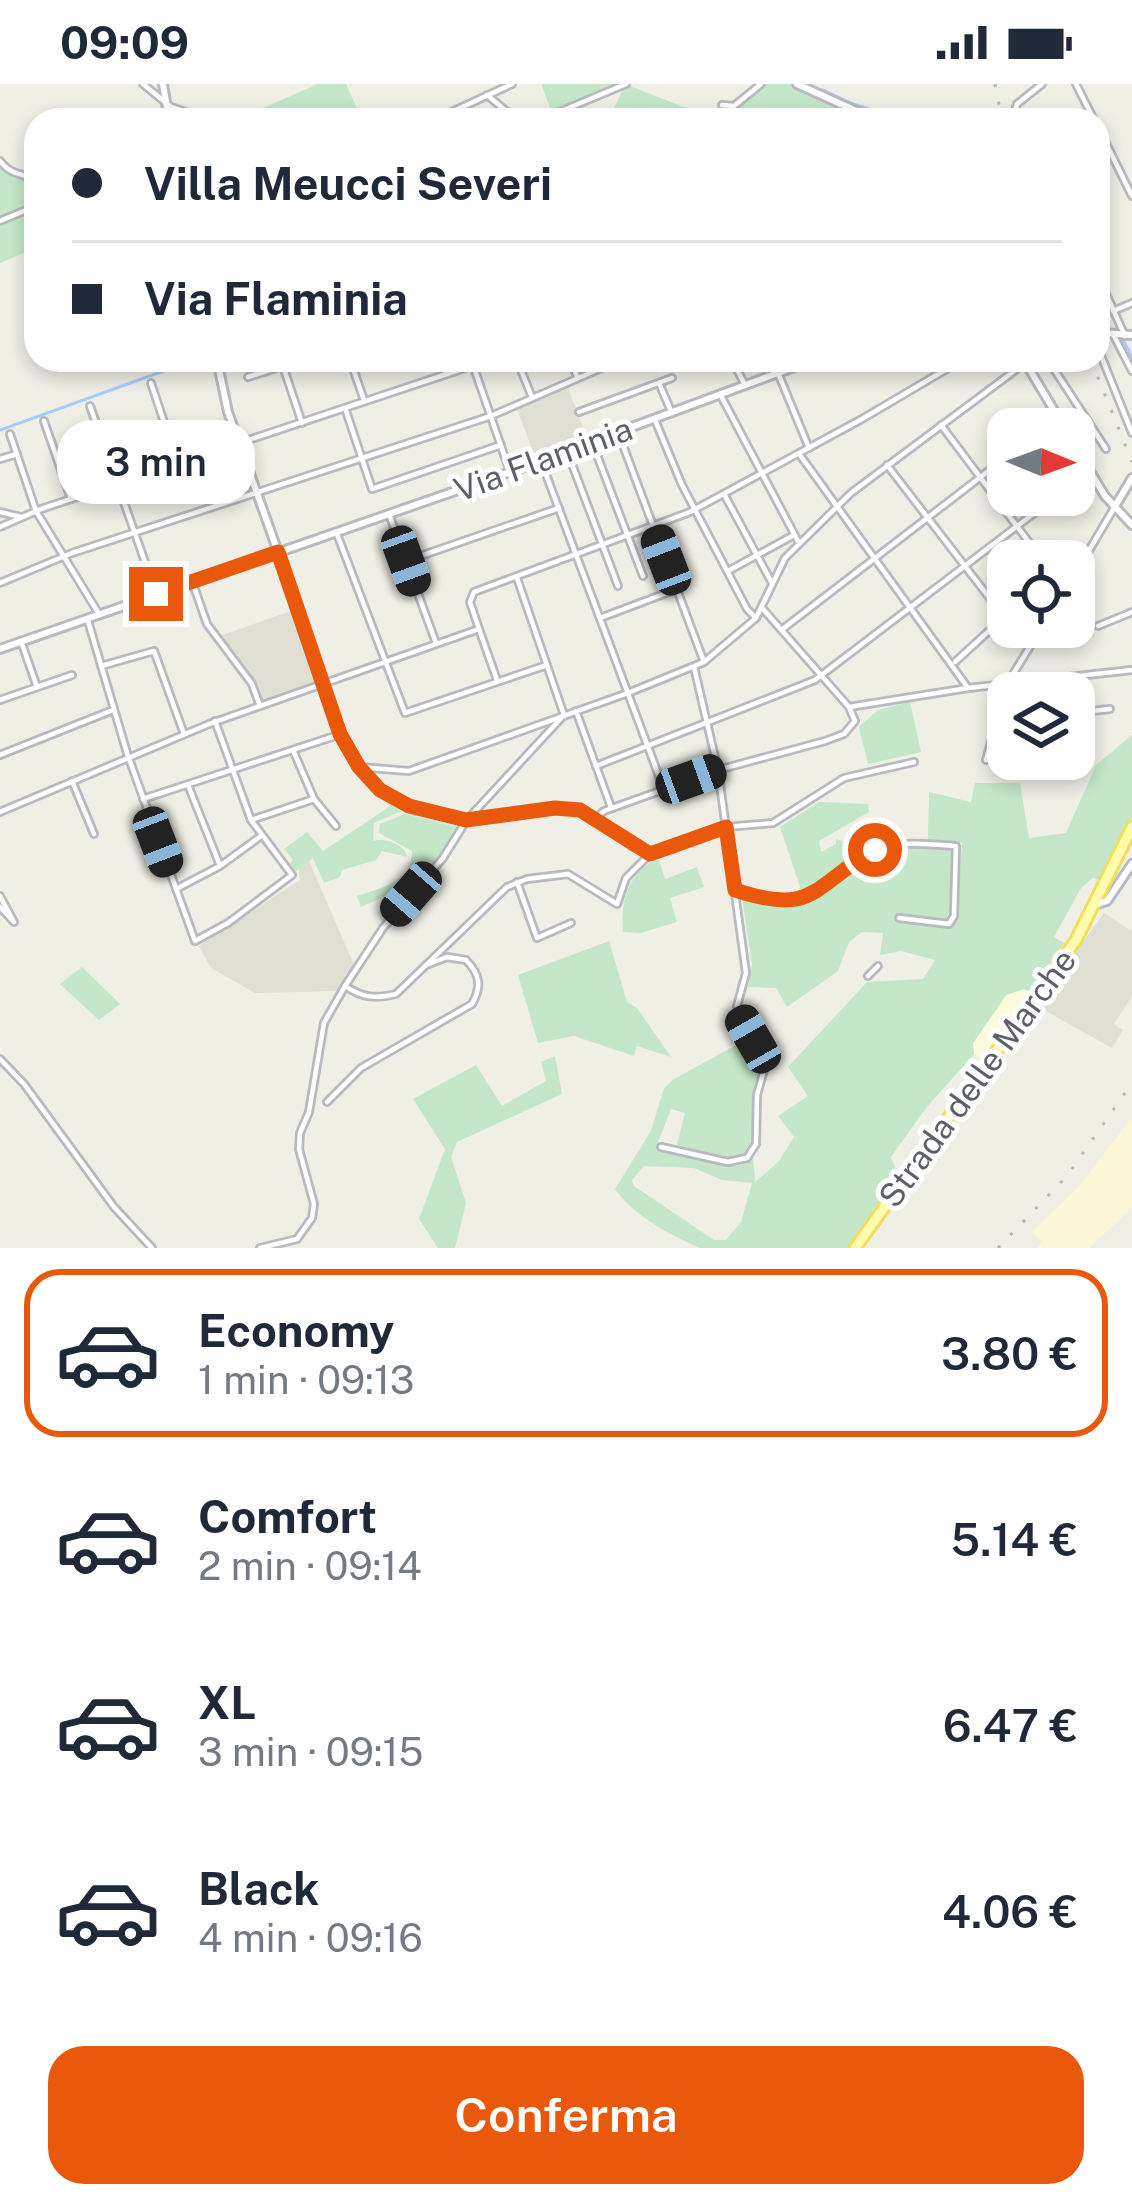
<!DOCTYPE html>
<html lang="it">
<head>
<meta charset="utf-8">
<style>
	body { margin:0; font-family:"Public Sans",sans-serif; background:#f2f2f3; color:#1f2937; height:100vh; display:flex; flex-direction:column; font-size:45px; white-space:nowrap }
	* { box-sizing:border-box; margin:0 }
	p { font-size:39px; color:#747a83 }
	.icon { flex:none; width:66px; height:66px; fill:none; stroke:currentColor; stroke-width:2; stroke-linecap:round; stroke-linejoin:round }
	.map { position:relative; height:1164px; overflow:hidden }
	.details { display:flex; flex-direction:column; background:#fff; flex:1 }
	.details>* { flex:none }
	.hud { position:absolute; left:24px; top:24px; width:1086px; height:264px; border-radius:36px; box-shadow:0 6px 18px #0003; display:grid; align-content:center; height:264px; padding:0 48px; background:#fff }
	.needle { width:78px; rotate:91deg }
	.fabs { position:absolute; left:987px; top:324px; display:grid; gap:24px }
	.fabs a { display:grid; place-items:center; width:108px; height:108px; border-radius:24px; background:#fff; box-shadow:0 6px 18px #0003; font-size:60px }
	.end { position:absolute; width:54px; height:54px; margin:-27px; border:15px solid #ea580c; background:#fff; box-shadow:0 0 0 6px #fff }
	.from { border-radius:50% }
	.bubble { position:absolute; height:84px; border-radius:36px; background:#fff; box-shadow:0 6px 18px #0003; font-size:39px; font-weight:600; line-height:84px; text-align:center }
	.car { position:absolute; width:36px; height:72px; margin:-36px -18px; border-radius:15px; box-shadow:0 0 9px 3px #0007; background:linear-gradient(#222 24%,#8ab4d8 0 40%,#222 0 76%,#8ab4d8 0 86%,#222 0) }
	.hud b { display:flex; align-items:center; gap:42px; height:114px; font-size:45px }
	.hud b+b { border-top:3px solid #e0e1e3 }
	.hud i { width:30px; height:30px; background:#1f2937 }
	ul { padding:21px 0 0; list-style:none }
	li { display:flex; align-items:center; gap:36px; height:168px; margin:0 24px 18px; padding:0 24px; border:6px solid transparent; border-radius:36px }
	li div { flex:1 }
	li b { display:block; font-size:45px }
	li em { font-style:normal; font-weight:600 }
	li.active { border-color:#ea580c }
	li>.icon { width:108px; height:108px; stroke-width:1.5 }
	.action { display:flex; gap:24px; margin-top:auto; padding:24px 48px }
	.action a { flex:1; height:138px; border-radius:36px; background:#ea580c; color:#fff; font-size:48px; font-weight:600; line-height:138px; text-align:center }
	.status { display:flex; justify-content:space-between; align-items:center; height:84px; padding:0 60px; background:#fff; direction:ltr }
	.status svg { height:33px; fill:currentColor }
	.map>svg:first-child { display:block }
	.commercial { fill:#fefbdd }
	.education { fill:#e0dfd4 }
	.green { fill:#c3e7c8; fill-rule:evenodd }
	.sand { fill:#fbf7d6 }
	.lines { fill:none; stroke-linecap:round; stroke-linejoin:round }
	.stream { stroke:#a7ccff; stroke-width:3 }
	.canal { stroke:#a7ccff; stroke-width:6 }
	.minor-casing { stroke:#b8bac0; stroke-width:10 }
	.tertiary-casing { stroke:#b8bac0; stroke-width:12 }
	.primary-casing { stroke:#f2dd5d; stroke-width:15 }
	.minor { stroke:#fff; stroke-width:4.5 }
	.tertiary { stroke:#fff; stroke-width:6 }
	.primary { stroke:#fffdac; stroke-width:9 }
	.rail { stroke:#b7b7b8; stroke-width:3; stroke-dasharray:3 15; stroke-linecap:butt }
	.route { stroke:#ea580c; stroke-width:15 }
	.labels { text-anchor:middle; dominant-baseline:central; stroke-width:10; stroke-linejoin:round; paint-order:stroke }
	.street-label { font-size:33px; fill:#5e6067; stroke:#fff }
</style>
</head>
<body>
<div class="status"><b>09:09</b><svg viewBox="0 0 49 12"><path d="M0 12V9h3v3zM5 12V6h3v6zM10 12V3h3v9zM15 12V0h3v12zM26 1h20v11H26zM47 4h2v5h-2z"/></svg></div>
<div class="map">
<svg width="1132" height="1164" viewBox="0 0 1132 1164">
	<rect width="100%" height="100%" fill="#f0efe6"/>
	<path class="commercial" d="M1024,904L1030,908L984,976L974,970L973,960L1007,911Z"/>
	<g class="education">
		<path d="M567,301L587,354L535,373L516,322Z"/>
		<path d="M291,527L316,598L260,617L255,599L220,552Z"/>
		<path d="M309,777L354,881L341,907L255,909L211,884L199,862L300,796L299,784Z"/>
		<path d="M1104,829L1132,847V912L1114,940L1123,946L1112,964L1037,922Z"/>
	</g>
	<g class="green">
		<path d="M318,0H346L362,36H260L256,27Z"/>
		<path d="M541,0H614L615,3L552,29Z"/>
		<path d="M625,0L717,36H609Z"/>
		<path d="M766,0H790L866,36H721Z"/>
		<path d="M0,80L14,94L32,96L36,102V119L0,134Z"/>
		<path d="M36,124V164L0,179V139Z"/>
		<path d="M910,618L921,668L868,680L859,643L878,626Z"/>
		<path d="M1132,651V733L1102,797L1093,794L1081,804L1054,853L1064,859L1030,908L1024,905L1006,911L973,959L974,970L926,1024L891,1073L899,1095L850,1164H700C670,1151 634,1132 615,1105L651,1047L664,1004L674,995L749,954L762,989L754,1013L756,1054L750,1068L743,1074L728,1077L676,1065L685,1029L671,1025L656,1063L733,1082L742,1081L753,1072L755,1098L779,1077L794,1053L778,1032L808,1012L788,983L867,898L923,895L935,876L901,867L880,871L883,849L862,848L849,858L838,887L787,923L776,904L748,903L752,880L742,814C818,847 823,789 877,770C901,761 929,765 954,766L952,827L948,842L951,843L957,834L962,759L928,756L929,708L971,718L975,699H1020L1029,754L1066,749L1096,681ZM644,1082L694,1084L722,1096L752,1099L741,1138L726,1156H714L634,1102L632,1096Z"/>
		<path d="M819,718L868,720L869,728L819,757L821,768L836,760V755L858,763L877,732L882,758C851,759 834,797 802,809L780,743Z"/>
		<path d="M392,721L401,727L374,739L373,757C383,753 406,760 407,773L382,767L376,776L342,786L340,793L324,799L313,774L296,787L290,779L293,776L284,765L307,748L323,767Z"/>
		<path d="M405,730L461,744L383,840L378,828L392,820L387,811L361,823L357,812C382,804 413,796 412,767L379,749L380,740Z"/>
		<path d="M655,776H659L665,795L697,783L704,803L670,814L677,838L641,849L623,848C620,816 629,790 655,776Z"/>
		<path d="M609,857L627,918L637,924L671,973L637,962L634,972L574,952L538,959L518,891Z"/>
		<path d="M82,883L120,920L99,936L60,900Z"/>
		<path d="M555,972L562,1010L457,1058L451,1073L466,1119L455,1164H438L419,1135L445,1065L413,1015L476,981L502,1022L546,997L541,978Z"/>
	</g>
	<path class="sand" d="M1132,1033V1124L1089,1164H1036L1042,1158L1032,1148L1080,1101Z"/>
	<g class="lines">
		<g class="stream">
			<path d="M823,6L853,20L903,36"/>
			<path d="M0,346L194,276"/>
		</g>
		<g class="canal">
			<path d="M1098,207L1105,221"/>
			<path d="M1123,259L1132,276"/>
		</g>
		<defs>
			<g id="minor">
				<path d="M143,0L171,23L209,36"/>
				<path d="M1076,0L1094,36"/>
				<path d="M487,11L517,36"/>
				<path d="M722,21L734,22L761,0"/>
				<path d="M434,36L512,0"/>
				<path d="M540,36L626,0"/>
				<path d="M1012,36L1017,20L1042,0"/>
				<path d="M1098,43L1132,112"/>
				<path d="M0,77C13,94 25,87 36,99"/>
				<path d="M0,137L36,122"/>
				<path d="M1098,192L1125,252"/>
				<path d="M1113,227L1132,219"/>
				<path d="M1114,252L1132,287"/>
				<path d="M1098,264L1132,349"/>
				<path d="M350,276L364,316"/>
				<path d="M465,276L468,283L473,281L510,388"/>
				<path d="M517,276L531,311"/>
				<path d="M571,276L577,293"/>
				<path d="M732,276L745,301"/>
				<path d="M1048,276L1106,365"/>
				<path d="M283,282L302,339"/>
				<path d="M778,289L809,364"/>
				<path d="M248,293L302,276"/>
				<path d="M151,299L178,380"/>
				<path d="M659,299L671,327"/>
				<path d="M720,310L799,459"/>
				<path d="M90,322L156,509"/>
				<path d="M345,324L372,405L501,361"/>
				<path d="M579,328L672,294"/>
				<path d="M655,336L682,401L747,525L756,534"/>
				<path d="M44,337L71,415"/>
				<path d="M941,341L1043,477"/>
				<path d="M1044,345L1058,334"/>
				<path d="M618,348L704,578"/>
				<path d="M10,350L36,427L99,530"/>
				<path d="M592,358L643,492"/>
				<path d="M567,367L618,502"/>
				<path d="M800,371L968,604"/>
				<path d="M0,375L17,370"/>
				<path d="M541,377L663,703"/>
				<path d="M887,381L1008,538"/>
				<path d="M1074,399L1089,388"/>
				<path d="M724,410L772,499"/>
				<path d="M0,428L21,433"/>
				<path d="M389,430L436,559"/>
				<path d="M0,443L41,425L468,283"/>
				<path d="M337,450L405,629L547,581"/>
				<path d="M279,471L347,664L380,706L426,728L475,737L569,724L596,734L633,763L650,770L673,765L726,743L773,739L844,694L914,678"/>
				<path d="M406,477L559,424"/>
				<path d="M728,487L794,451"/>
				<path d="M1074,492L1114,424"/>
				<path d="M517,494L564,631"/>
				<path d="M192,497L207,540L252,600L260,622"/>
				<path d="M0,499L72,469L491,332L620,276"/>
				<path d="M600,534L677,505"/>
				<path d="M88,537L127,669L195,857L228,839L292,791L251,736L215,637"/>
				<path d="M1098,542L1132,528"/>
				<path d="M1012,543L1028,561"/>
				<path d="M784,544L1008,372"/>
				<path d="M479,545L497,596"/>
				<path d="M21,557L37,603"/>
				<path d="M955,578L1004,533"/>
				<path d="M101,582L154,567L184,650"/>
				<path d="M0,616L72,591"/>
				<path d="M849,623L968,604L1132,586"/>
				<path d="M576,627L611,723"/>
				<path d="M1074,629L1110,625"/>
				<path d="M293,666L314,715L336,742"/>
				<path d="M0,671L113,626"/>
				<path d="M986,676L1007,600L1042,543"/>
				<path d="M596,682L815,596L1058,411"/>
				<path d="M359,683L409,687L628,609L704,578L756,534L785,474L851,409L1029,276"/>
				<path d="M72,697L94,750"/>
				<path d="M188,701L219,779"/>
				<path d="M143,715L341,650"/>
				<path d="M0,728L209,640L479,545L470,518L474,508L690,428L862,335L962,276"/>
				<path d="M596,734L604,727L718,686L825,657L844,650L855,637L849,623L763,525"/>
				<path d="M251,736L314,715"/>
				<path d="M517,798L537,854L571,839"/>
				<path d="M176,805L220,782L261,752"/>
				<path d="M735,806C821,835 807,798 871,768C897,756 929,760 956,762L954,832L949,840L899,834"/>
				<path d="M0,812L14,838L0,823"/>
				<path d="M868,892L878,882"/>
				<path d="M345,902C363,914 375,915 396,910L507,803L527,795L568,790L617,820L626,794L648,772"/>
				<path d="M0,975L24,1000L114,1123L152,1164"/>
				<path d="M327,1018L361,984L472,920C482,903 480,890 466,876L447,873L426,881"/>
				<path d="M661,1063L728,1078L747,1074L756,1060L757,1011L764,986L737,922L746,889L718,686L694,583"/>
				<path d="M260,1164L297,1155L312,1134L314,1120L299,1065L300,1049L309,1028L324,939L345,902L383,844L443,774L466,737L564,631"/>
			</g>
			<g id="tertiary">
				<path d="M163,0L169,36"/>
				<path d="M797,0L876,36"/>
				<path d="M1101,249L1132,251"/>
				<path d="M217,276L228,328L278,468"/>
				<path d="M1024,276L1065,345"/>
				<path d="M1074,361L1105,412L1132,441"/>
				<path d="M1114,424L1132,394"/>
				<path d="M0,565L510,388L813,276"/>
				<path d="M1094,821L1107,817L1132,780"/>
			</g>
			<path id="primary" d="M855,1164L1076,856L1132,743"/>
		</defs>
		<use href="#minor" class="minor-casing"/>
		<use href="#tertiary" class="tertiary-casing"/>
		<use href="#primary" class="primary-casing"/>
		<use href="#minor" class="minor"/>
		<use href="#tertiary" class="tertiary"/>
		<use href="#primary" class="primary"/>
		<g class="rail">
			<path d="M995,0L1002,36"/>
			<path d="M1091,276L1132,378"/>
			<path d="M998,1164L1067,1092L1132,999"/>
		</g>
	</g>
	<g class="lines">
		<path class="route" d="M156,510L278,468L340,650L359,683L380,706L409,722L466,736L555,724L580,726L650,770L726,743L735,806C816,833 812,801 875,766"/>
	</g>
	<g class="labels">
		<g class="street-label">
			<text transform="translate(543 375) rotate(-20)">Via Flaminia</text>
			<text transform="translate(977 994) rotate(-54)">Strada delle Marche</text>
		</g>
	</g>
</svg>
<div class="fabs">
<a><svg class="needle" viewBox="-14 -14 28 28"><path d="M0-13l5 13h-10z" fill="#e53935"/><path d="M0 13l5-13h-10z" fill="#747a83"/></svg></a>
<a><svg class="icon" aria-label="locate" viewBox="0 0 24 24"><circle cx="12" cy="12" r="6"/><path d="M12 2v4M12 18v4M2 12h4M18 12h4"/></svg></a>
<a><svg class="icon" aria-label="layers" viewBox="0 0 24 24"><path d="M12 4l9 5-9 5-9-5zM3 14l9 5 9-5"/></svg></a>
</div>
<i class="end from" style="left:875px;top:766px"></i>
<i class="end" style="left:156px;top:510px"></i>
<div class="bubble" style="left:57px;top:336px;width:198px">3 min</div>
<i class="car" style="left:666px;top:476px;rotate:339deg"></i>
<i class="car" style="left:406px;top:477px;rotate:160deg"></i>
<i class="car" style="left:691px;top:695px;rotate:70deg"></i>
<i class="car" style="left:158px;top:758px;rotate:159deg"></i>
<i class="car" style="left:411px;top:810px;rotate:221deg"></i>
<i class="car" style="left:753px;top:955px;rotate:330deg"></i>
<div class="hud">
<b><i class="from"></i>Villa Meucci Severi</b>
<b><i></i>Via Flaminia</b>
</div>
</div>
<section class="details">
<ul>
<li class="active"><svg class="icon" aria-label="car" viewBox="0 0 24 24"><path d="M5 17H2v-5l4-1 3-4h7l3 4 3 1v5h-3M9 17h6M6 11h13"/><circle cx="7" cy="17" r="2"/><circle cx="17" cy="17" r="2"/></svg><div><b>Economy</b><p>1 min · 09:13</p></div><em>3.80 €</em></li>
<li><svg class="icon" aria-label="car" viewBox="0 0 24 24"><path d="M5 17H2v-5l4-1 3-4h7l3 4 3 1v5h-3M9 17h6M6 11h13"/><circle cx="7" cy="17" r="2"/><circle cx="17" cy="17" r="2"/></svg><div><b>Comfort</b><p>2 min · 09:14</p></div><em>5.14 €</em></li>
<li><svg class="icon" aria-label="car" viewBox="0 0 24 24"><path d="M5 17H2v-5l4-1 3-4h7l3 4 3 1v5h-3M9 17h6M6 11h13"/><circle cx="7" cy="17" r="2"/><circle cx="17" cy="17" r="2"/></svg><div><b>XL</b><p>3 min · 09:15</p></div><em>6.47 €</em></li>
<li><svg class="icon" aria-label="car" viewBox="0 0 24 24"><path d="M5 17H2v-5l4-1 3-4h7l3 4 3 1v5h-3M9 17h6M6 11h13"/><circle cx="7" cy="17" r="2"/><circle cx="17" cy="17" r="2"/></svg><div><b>Black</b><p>4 min · 09:16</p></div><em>4.06 €</em></li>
</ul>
<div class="action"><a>Conferma</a></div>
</section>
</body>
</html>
